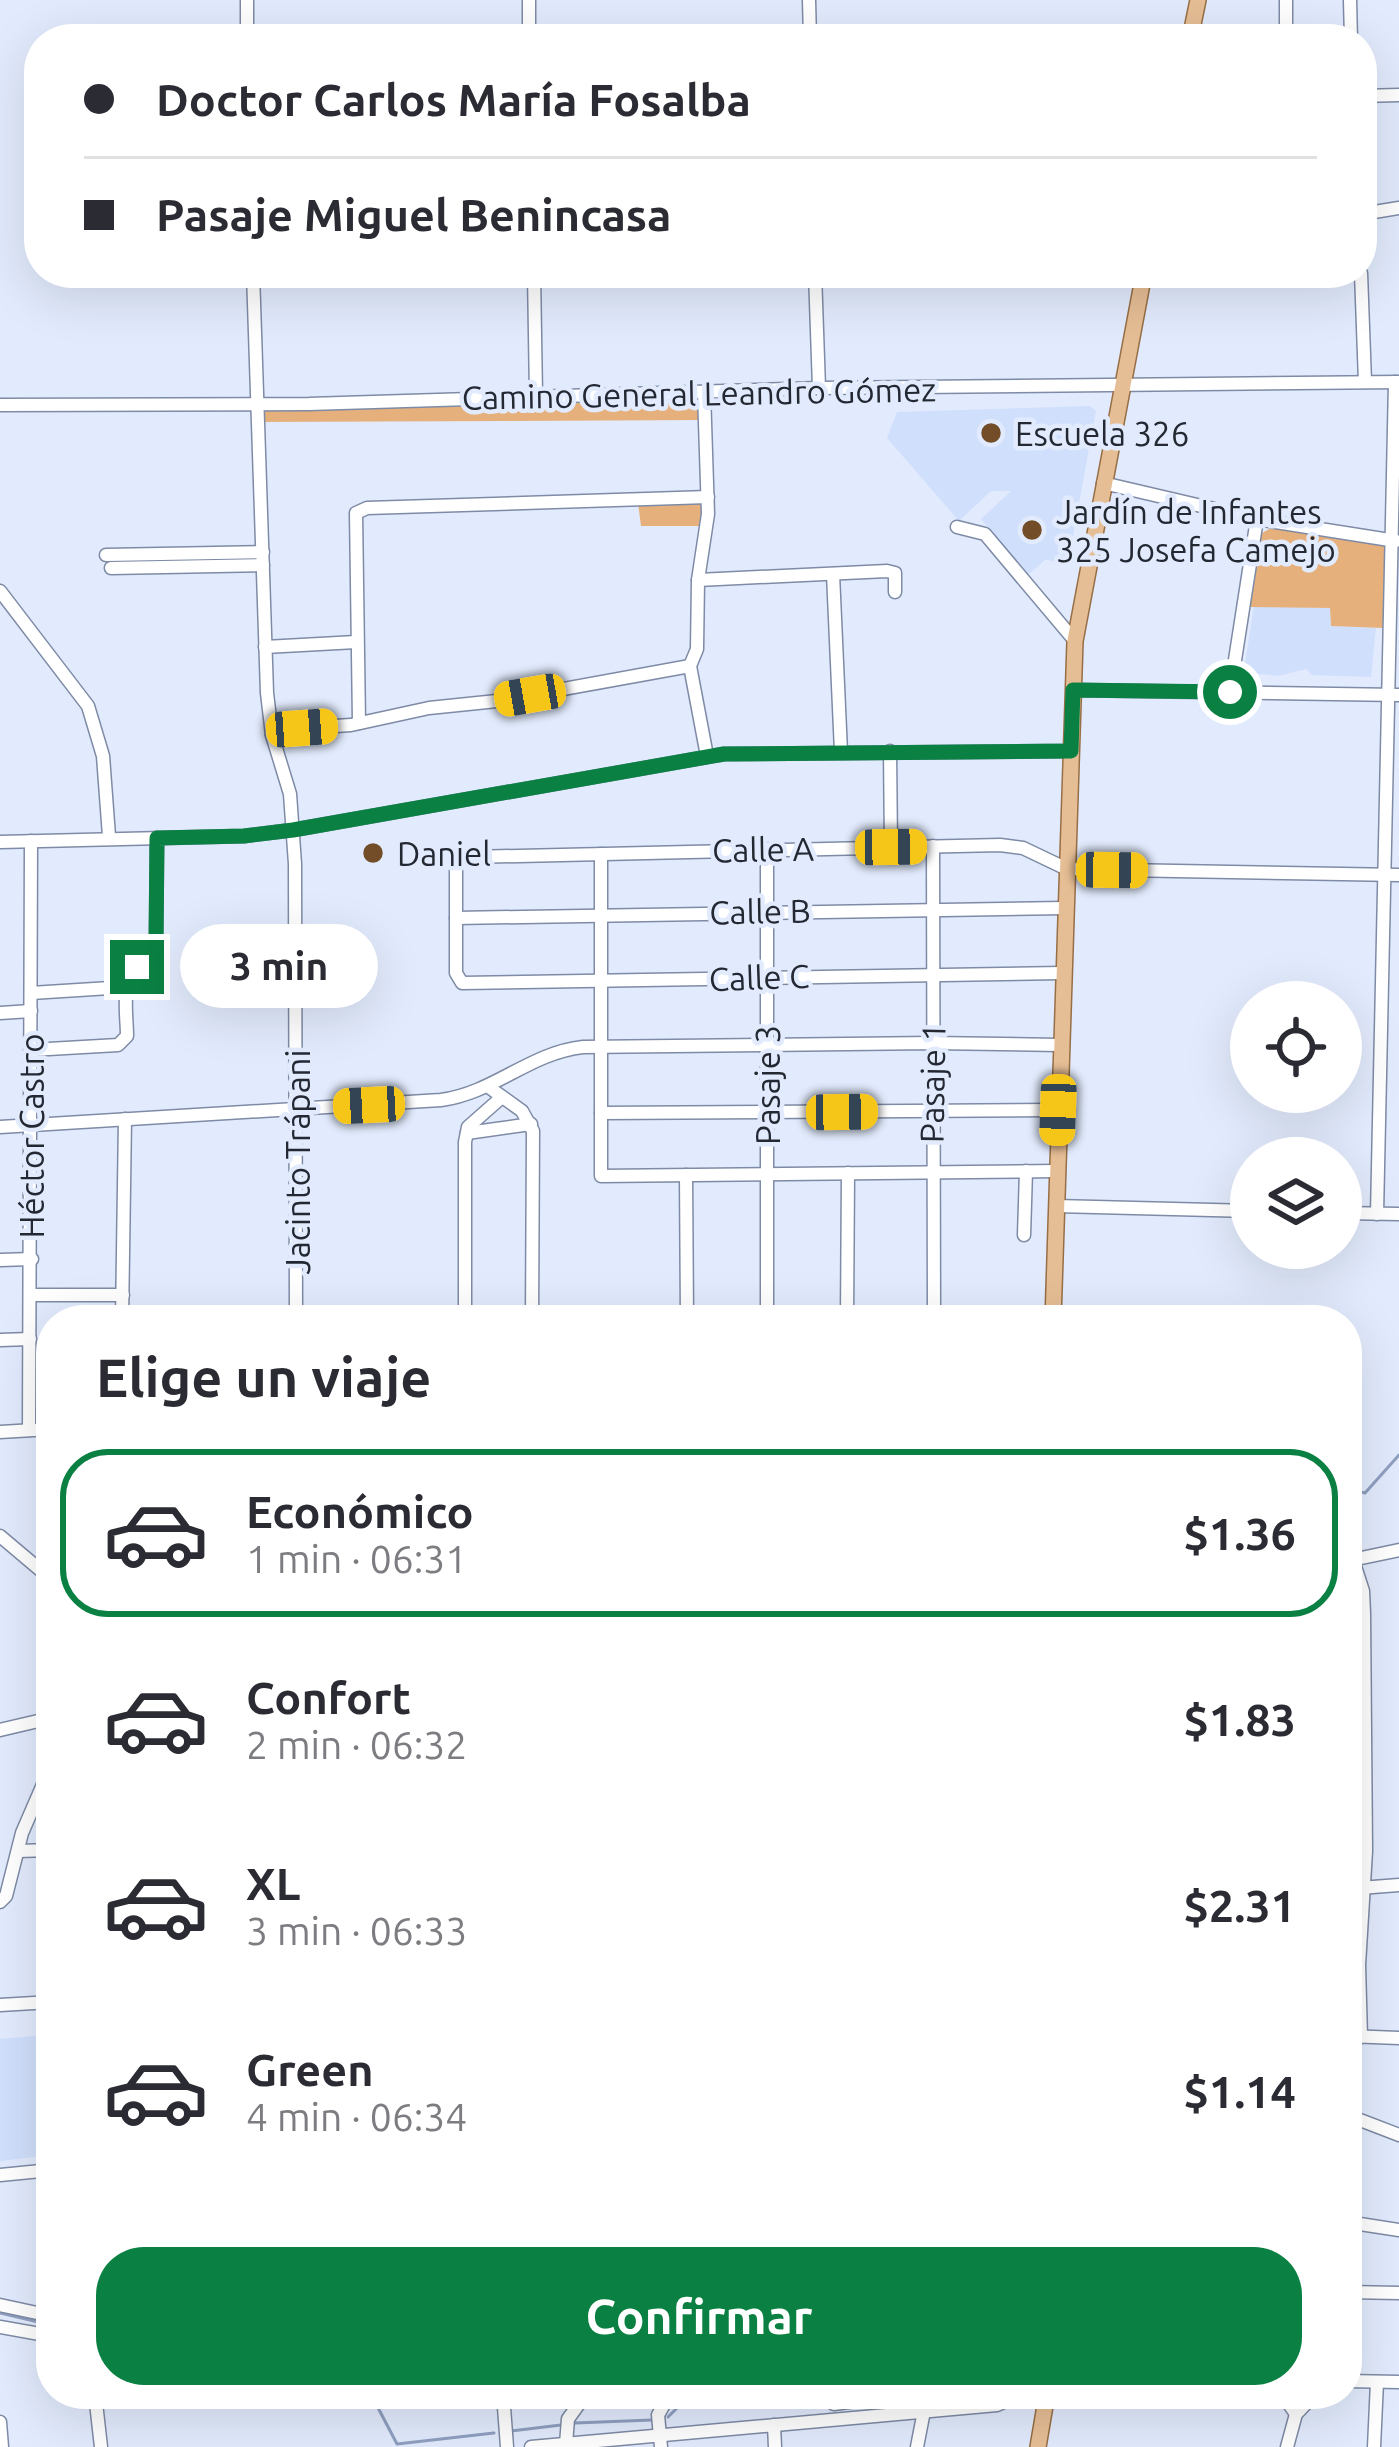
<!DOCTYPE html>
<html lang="es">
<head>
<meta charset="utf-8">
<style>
	body { margin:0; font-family:Ubuntu,sans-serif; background:#f7f7f7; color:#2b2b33; height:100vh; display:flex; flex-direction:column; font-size:45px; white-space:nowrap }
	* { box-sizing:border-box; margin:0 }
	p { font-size:39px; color:#7c7c81 }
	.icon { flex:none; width:66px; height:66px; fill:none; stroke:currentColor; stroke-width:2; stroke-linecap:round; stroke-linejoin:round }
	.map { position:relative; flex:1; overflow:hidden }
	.panel { position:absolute; left:36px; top:1305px; width:1326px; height:1104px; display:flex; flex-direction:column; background:#fff; border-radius:48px; box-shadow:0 12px 48px #0002 }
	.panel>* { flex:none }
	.guide { position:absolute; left:24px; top:24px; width:1353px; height:264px; border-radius:48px; box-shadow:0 12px 48px #0002; display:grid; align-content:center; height:264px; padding:0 60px; background:#fff }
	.tools { position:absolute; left:1230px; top:981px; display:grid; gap:24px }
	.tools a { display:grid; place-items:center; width:132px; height:132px; border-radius:50%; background:#fff; box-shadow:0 12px 48px #0002; font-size:60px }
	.end { position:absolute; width:54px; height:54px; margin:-27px; border:15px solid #0b8043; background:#fff; box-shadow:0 0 0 6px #fff }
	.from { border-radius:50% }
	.bubble { position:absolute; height:84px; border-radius:42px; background:#fff; box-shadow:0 12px 48px #0002; font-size:39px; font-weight:700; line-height:84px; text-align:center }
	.car { position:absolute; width:36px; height:72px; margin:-36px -18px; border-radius:15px; box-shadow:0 0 9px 3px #0007; background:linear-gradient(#f5c518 24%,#345 0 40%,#f5c518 0 76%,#345 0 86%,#f5c518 0) }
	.guide b { display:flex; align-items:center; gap:42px; height:114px; font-size:45px }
	.guide b+b { border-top:3px solid #e1e1e2 }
	.guide i { width:30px; height:30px; background:#2b2b33 }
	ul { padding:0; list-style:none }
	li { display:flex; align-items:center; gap:36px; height:168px; margin:0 24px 18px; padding:0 36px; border:6px solid transparent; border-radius:48px }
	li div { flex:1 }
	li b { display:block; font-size:45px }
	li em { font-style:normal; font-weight:700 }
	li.on { border-color:#0b8043 }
	li>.icon { width:108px; height:108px; stroke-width:1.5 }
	h2 { padding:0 60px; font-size:54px; line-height:144px }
	.action { display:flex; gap:24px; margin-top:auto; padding:24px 60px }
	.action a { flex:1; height:138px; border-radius:48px; background:#0b8043; color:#fff; font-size:48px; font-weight:700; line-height:138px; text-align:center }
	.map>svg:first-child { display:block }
	.built { fill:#d0dffc }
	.green { fill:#e6b07d }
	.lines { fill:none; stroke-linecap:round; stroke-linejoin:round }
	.stream { stroke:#8f9fc0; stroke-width:3 }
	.minor-casing { stroke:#7e8ba6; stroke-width:15 }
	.major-casing { stroke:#976e45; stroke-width:18 }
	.minor { stroke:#fff; stroke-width:12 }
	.major { stroke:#e6be95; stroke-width:15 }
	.route { stroke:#0b8043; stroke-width:15 }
	.poi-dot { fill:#724d28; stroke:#e2ebfd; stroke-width:4.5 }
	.labels { text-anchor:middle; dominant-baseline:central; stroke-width:9; stroke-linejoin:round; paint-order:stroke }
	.street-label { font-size:33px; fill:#232833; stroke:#e2ebfd }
	.poi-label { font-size:33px; fill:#232833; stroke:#e2ebfd; text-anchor:start }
</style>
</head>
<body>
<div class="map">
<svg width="1399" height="2447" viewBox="0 0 1399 2447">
	<rect width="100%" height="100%" fill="#e2ebfd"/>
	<g class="built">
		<path d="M1090,406L1096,411L1068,563L1045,560L1028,575L981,519L1011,491H991L959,521L887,438L897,412Z"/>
		<path d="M1254,606L1330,608L1331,626L1376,628L1371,677L1312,675L1306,669L1278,676L1251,673L1245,663Z"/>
		<path d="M51,2029V2155L0,2161V2039L45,2035L46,2030Z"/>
	</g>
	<g class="green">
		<path d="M704,392L706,420L258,422L257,404Z"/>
		<path d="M638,503H703L702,526H641Z"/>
		<path d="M1275,526L1386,546L1383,628L1331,626L1330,608L1247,607L1258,541L1262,533Z"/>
	</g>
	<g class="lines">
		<g class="stream">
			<path d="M1347,1489L1365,1493L1399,1455"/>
			<path d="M0,2313L51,2325"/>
			<path d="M353,2394L375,2402L397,2444L494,2433"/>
			<path d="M668,2417L691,2394"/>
			<path d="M575,2423L652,2420"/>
			<path d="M511,2431L561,2425"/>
		</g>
		<defs>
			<g id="minor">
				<path d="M247,0V39"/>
				<path d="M529,0V39"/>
				<path d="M809,0L810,39"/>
				<path d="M1286,0V39"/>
				<path d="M1350,0L1351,39"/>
				<path d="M1362,96L1399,95"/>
				<path d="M1362,214L1399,208"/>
				<path d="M253,273L267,693L272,735L290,794L295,864L296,1320"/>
				<path d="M534,273L536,396"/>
				<path d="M815,273L819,388"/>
				<path d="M1361,273L1365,382"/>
				<path d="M704,392L708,514L698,580L697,649L690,666L707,756"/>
				<path d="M0,405L309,404L819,388L1399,382"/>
				<path d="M1103,483L1257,519L1396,541"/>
				<path d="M957,527L985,534L1075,641"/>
				<path d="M106,555L263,552"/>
				<path d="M111,568L263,565"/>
				<path d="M833,574L841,752"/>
				<path d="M698,580L887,571L895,573V592"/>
				<path d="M0,591L88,706L103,756L109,836"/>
				<path d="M265,647L356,642"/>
				<path d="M1073,690L1399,695"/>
				<path d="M1230,692L1257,519"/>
				<path d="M359,723L356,513L367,508L708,497"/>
				<path d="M272,735L286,729L351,725L429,708L497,701L690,666"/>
				<path d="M890,751L891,847"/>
				<path d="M0,842L244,836L293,830L724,754L1071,751"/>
				<path d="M933,846L934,1320"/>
				<path d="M601,854V1176L1057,1171"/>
				<path d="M456,918L1065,908"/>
				<path d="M1062,973L462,983L456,973V861L470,857L1000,845L1023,848L1067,869L1399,875"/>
				<path d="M31,993L126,987"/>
				<path d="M0,1013L31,1011"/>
				<path d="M31,1050L118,1045L127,1036C127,1017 122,993 132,975C139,962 152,959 156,944L157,838"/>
				<path d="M490,1088L522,1111L533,1131L532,1320"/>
				<path d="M601,1113L1058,1110"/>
				<path d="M0,1127L441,1100C494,1093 529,1053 583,1047L932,1043L1060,1045"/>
				<path d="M467,1133L531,1124"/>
				<path d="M686,1175L687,1320"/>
				<path d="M1056,1206L1251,1211"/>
				<path d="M1341,1213L1399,1214"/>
				<path d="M1377,1214L1395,382"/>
				<path d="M1024,1235L1026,1171"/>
				<path d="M0,1260L32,1259"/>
				<path d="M31,1295H123"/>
				<path d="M122,1320L125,1119"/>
				<path d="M465,1320V1142L468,1127L502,1097"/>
				<path d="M767,1320V849"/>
				<path d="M847,1320L848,1173"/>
				<path d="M0,1340L30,1339"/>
				<path d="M29,1430L31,841"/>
				<path d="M0,1432L51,1429"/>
				<path d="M0,1536L51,1579"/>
				<path d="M1353,1560L1363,1591L1364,1614L1366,1851L1359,1965L1361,2037"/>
				<path d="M1347,1561L1399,1550"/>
				<path d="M0,1730L51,1718"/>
				<path d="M18,1851L51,1850"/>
				<path d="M1347,1889L1399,1885"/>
				<path d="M0,1902L6,1896L22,1833L51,1766"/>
				<path d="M0,2005L51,2002"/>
				<path d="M1347,2036L1399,2038"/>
				<path d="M1347,2115L1399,2135"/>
				<path d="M0,2175L51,2170"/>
				<path d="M1347,2222L1399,2230"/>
				<path d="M1347,2292L1399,2293"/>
				<path d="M0,2305L51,2316"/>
				<path d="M0,2327L51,2336"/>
				<path d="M1347,2381L1399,2382"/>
				<path d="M95,2394L101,2447"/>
				<path d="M503,2394L507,2447"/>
				<path d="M816,2394L834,2404L870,2399"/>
				<path d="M1282,2394L1296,2414"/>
				<path d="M0,2422L2,2447"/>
				<path d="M774,2425L775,2447"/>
				<path d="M566,2444L568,2419L586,2394"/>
				<path d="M531,2447L997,2405L1021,2394"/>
				<path d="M661,2447L658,2415L670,2394"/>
				<path d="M917,2447L924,2411"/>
				<path d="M1287,2447L1296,2414L1315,2394"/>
				<path d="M1374,2447L1377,2382"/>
			</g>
			<g id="major">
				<path d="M1190,39L1198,0"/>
				<path d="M1053,1320L1075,641L1144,273"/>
				<path d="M1038,2447L1047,2394"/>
			</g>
		</defs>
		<use href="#minor" class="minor-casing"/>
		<use href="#major" class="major-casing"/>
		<use href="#minor" class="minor"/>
		<use href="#major" class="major"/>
	</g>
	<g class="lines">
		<path class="route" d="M137,967L154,952L156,944L157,838L244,836L293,830L724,754L1071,751L1073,690L1230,692"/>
	</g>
	<g class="poi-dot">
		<circle cx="991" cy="433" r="12"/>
		<circle cx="1032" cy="530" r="12"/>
		<circle cx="373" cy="853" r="12"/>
	</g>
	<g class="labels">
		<g class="street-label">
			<text transform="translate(699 393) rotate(-1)">Camino General Leandro Gómez</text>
			<text transform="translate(763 849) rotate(-1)">Calle A</text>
			<text transform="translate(760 911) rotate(-1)">Calle B</text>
			<text transform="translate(759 977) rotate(-2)">Calle C</text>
			<text transform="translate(932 1083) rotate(-89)">Pasaje 1</text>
			<text transform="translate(767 1085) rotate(-90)">Pasaje 3</text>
			<text transform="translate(31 1136) rotate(-90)">Héctor Castro</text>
			<text transform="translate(297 1162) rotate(-90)">Jacinto Trápani</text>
		</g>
		<g class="poi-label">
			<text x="1015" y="433">Escuela 326</text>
			<text x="1056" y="511">Jardín de Infantes<tspan x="1056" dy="38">325 Josefa Camejo</tspan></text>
			<text x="397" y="853">Daniel</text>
		</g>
	</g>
</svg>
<div class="tools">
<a><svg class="icon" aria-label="locate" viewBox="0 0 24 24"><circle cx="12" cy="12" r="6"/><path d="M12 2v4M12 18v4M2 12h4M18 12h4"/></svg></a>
<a><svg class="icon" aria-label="layers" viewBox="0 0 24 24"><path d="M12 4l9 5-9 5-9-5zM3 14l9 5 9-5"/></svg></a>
</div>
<i class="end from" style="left:1230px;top:692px"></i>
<i class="end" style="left:137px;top:967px"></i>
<div class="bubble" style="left:180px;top:924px;width:198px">3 min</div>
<i class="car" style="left:530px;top:695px;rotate:260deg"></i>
<i class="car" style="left:302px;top:728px;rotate:86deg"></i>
<i class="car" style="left:891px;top:847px;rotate:89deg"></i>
<i class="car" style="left:1112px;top:870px;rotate:91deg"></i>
<i class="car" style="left:369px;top:1105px;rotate:267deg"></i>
<i class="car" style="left:1058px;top:1110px;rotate:182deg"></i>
<i class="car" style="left:842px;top:1112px;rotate:89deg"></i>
<div class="guide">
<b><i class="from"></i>Doctor Carlos María Fosalba</b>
<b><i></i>Pasaje Miguel Benincasa</b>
</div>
<section class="panel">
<h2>Elige un viaje</h2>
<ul>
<li class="on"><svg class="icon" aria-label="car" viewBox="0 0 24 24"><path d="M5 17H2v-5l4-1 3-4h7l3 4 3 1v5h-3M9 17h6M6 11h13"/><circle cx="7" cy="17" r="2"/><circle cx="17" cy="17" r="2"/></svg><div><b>Económico</b><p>1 min · 06:31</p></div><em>$1.36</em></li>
<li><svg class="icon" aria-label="car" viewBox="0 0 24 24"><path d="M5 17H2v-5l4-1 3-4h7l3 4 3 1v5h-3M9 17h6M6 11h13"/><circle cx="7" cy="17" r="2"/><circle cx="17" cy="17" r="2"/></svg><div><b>Confort</b><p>2 min · 06:32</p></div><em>$1.83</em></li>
<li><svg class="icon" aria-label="car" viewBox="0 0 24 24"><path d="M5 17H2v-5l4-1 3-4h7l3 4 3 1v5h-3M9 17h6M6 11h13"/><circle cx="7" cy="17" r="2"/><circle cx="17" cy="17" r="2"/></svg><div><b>XL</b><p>3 min · 06:33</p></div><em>$2.31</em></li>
<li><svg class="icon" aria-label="car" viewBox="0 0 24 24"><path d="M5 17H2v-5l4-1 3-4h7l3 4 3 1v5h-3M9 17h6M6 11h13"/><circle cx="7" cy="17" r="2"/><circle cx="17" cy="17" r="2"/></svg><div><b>Green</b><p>4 min · 06:34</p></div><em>$1.14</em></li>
</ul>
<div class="action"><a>Confirmar</a></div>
</section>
</div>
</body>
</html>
